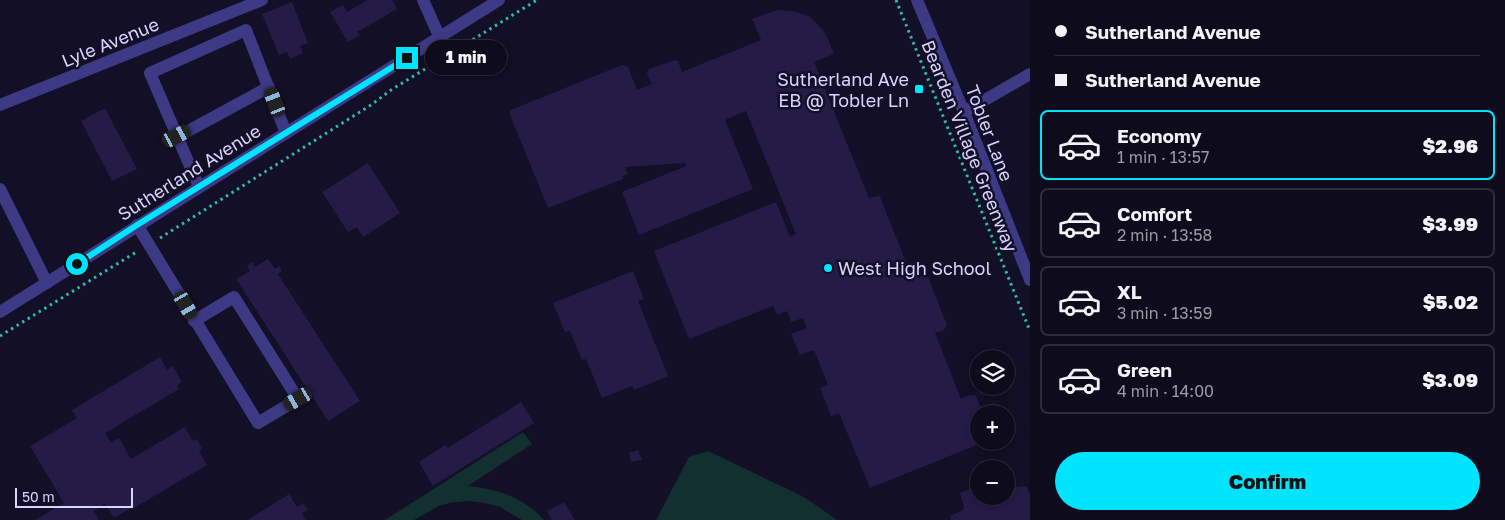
<!DOCTYPE html>
<html lang="en">
<head>
<meta charset="utf-8">
<style>
	body { margin:0; font-family:"Golos Text",sans-serif; background:#171425; color:#f1f3f6; height:100vh; display:flex; flex-direction:column; font-size:19px; white-space:nowrap }
	* { box-sizing:border-box; margin:0 }
	p { font-size:16px; color:#9b9ba3 }
	.icon { flex:none; width:28px; height:28px; fill:none; stroke:currentColor; stroke-width:2; stroke-linecap:round; stroke-linejoin:round }
	.map { position:relative; flex:1; overflow:hidden }
	.sheet { display:flex; flex-direction:column; background:#0e0b1c; width:475px }
	.sheet>* { flex:none }
	.guide { display:grid; align-content:center; height:110px; padding:0 25px; background:#0e0b1c }
	.tools { position:absolute; left:970px; top:350px; display:grid; gap:10px }
	.tools a { display:grid; place-items:center; width:45px; height:45px; border-radius:50%; background:#0e0b1c; box-shadow:0 2px 12px #0003,0 0 0 1px #2e2b3b; font-size:25px }
	.scale { position:absolute; left:15px; bottom:12px; width:118px; box-sizing:border-box; padding-left:5px; border:2px solid #d9d4ff; border-top:0; font-size:14px; line-height:18px; white-space:nowrap; color:#d9d4ff; -webkit-text-stroke:4px #130f26; paint-order:stroke }
	.end { position:absolute; width:22px; height:22px; margin:-11px; border:6px solid #00e5ff; background:#111; box-shadow:0 0 0 2px #111 }
	.from { border-radius:50% }
	.bubble { position:absolute; height:35px; border-radius:18px; background:#0e0b1c; box-shadow:0 2px 12px #0003,0 0 0 1px #2e2b3b; font-size:16px; font-weight:800; line-height:35px; text-align:center }
	.car { position:absolute; width:15px; height:30px; margin:-15px -8px; border-radius:6px; box-shadow:0 0 4px 1px #0007; background:linear-gradient(#222 24%,#8ab4d8 0 40%,#222 0 76%,#8ab4d8 0 86%,#222 0) }
	.guide b { display:flex; align-items:center; gap:18px; height:48px; font-size:19px }
	.guide b+b { border-top:1px solid #2e2b3b }
	.guide i { width:12px; height:12px; background:#f1f3f6 }
	ul { padding:0; list-style:none }
	li { display:flex; align-items:center; gap:15px; height:70px; margin:0 10px 8px; padding:0 15px; border:2px solid #2e2b3b; border-radius:8px }
	li div { flex:1 }
	li b { display:block; font-size:19px }
	li em { font-style:normal; font-weight:800 }
	li.selected { border-color:#00e5ff }
	li>.icon { width:45px; height:45px; stroke-width:1.5 }
	.cta { display:flex; gap:10px; margin-top:auto; padding:10px 25px }
	.cta a { flex:1; height:58px; border-radius:30px; background:#00e5ff; color:#111; font-size:20px; font-weight:800; line-height:58px; text-align:center }
	main { display:flex; flex:1; min-height:0 }
	.map>svg:first-child { display:block }
	.pitch { fill:#12302f }
	.building { fill:#241b47 }
	.lines { fill:none; stroke-linecap:round; stroke-linejoin:round }
	.path { stroke:#2fb8b0; stroke-width:3; stroke-dasharray:2.5 4; stroke-linecap:butt }
	.minor { stroke:#3d3a85; stroke-width:12 }
	.route { stroke:#00e5ff; stroke-width:6 }
	.poi-dot { fill:#00e5ff; stroke:#130f26; stroke-width:2 }
	.labels { text-anchor:middle; dominant-baseline:central; stroke-width:5; stroke-linejoin:round; paint-order:stroke }
	.street-label { font-size:18px; fill:#d9d4ff; stroke:#130f26 }
	.poi-label { font-size:18px; fill:#d9d4ff; stroke:#130f26; text-anchor:end }
</style>
</head>
<body>
<main>
<div class="map">
<svg width="1030" height="520" viewBox="0 0 1030 520">
	<rect width="100%" height="100%" fill="#130f26"/>
	<g class="pitch">
		<path d="M523,432L532,444L468,486C497,489 524,497 544,520H522L500,507L485,503L468,501L449,503L439,506L414,520H385Z"/>
		<path d="M708,451L804,497L837,520H656L689,457Z"/>
	</g>
	<g class="building">
		<path d="M367,0H392L397,9L357,32L360,35L348,42L330,12L343,5L347,12Z"/>
		<path d="M292,2L308,43L300,46L303,53L290,59L287,52L279,55L262,14Z"/>
		<path d="M782,10L792,11L809,16L823,30L829,41L834,54L814,62L869,198L878,196L880,197L912,277L922,273L927,275L947,325L944,330L935,333L961,399L970,395L976,396L983,414H979V431L975,433L978,440L977,445L870,488L839,413L831,416L820,388L828,385L814,350L800,355L791,334L807,328L803,318L791,322L787,311L777,315L773,306L689,339L654,251L776,202L790,237L796,234L746,111L725,120L753,189L639,235L622,192L686,166V163L625,167L628,174L622,176L623,179L548,208L510,115V111L513,109L622,65L628,67L637,90L652,84L647,74L649,69L675,60L678,61L682,72L761,40L752,19L774,11Z"/>
		<path d="M105,108L137,169L112,181L81,121Z"/>
		<path d="M368,163L400,213L363,237L357,227L348,232L322,192Z"/>
		<path d="M268,259L275,269L279,266L282,271L278,274L360,401L328,421L236,279L250,271L247,266L252,262L255,267Z"/>
		<path d="M633,271L644,299L638,301L668,376L634,390L632,386L602,398L586,359L582,360L570,331L565,332L553,303Z"/>
		<path d="M160,357L167,370L173,366L182,382L177,385L179,389L105,433L111,442L119,438L131,459L185,427L193,441L197,439L202,449L199,451L207,465L134,508L133,507L114,518L105,504L94,511L99,520H35L64,503L30,446L77,418L72,410Z"/>
		<path d="M521,402L534,423L433,486L419,462L445,445L448,448Z"/>
		<path d="M638,450L642,460L631,462L629,453Z"/>
		<path d="M1006,480L1011,487L1026,486L1030,494V520H951L950,516L963,510L964,507L960,493L979,485V496H1006Z"/>
		<path d="M289,494L297,507L303,503L308,510L302,513L306,520H248Z"/>
		<path d="M564,502L575,520H552L547,511Z"/>
	</g>
	<g class="lines">
		<g class="path">
			<path d="M896,0L1030,331"/>
			<path d="M160,238L371,105L391,90L537,0"/>
			<path d="M0,336L138,251"/>
		</g>
		<g class="minor">
			<path d="M423,0L440,38"/>
			<path d="M917,0L964,112L1030,280"/>
			<path d="M0,105L262,0"/>
			<path d="M964,112L1030,74"/>
			<path d="M177,137L269,87"/>
			<path d="M199,187L150,73L246,30L286,133"/>
			<path d="M0,189L47,283"/>
			<path d="M137,225L258,423L298,399L234,297L194,321"/>
			<path d="M0,312L499,0"/>
		</g>
	</g>
	<g class="lines">
		<path class="route" d="M77,264L137,225L407,58"/>
	</g>
	<g class="poi-dot">
		<rect x="914" y="84" width="10" height="10" rx="2.5"/>
		<circle cx="828" cy="268" r="5"/>
	</g>
	<g class="labels">
		<g class="street-label">
			<text transform="translate(110 42) rotate(-22)">Lyle Avenue</text>
			<text transform="translate(990 133) rotate(69)">Tobler Lane</text>
			<text transform="translate(970 146) rotate(68)">Bearden Village Greenway</text>
			<text transform="translate(189 172) rotate(-32)">Sutherland Avenue</text>
		</g>
		<g class="poi-label">
			<text x="909" y="79">Sutherland Ave<tspan x="909" dy="21">EB @ Tobler Ln</tspan></text>
			<text x="838" y="268" text-anchor="start">West High School</text>
		</g>
	</g>
</svg>
<div class="tools">
<a><svg class="icon" aria-label="layers" viewBox="0 0 24 24"><path d="M12 4l9 5-9 5-9-5zM3 14l9 5 9-5"/></svg></a>
<a>+</a>
<a>−</a>
</div>
<div class="scale">50 m</div>
<i class="end from" style="left:77px;top:264px"></i>
<i class="end" style="left:407px;top:58px"></i>
<div class="bubble" style="left:425px;top:40px;width:82px">1 min</div>
<i class="car" style="left:275px;top:102px;rotate:339deg"></i>
<i class="car" style="left:177px;top:136px;rotate:62deg"></i>
<i class="car" style="left:186px;top:305px;rotate:150deg"></i>
<i class="car" style="left:298px;top:399px;rotate:240deg"></i>
</div>
<section class="sheet">
<div class="guide">
<b><i class="from"></i>Sutherland Avenue</b>
<b><i></i>Sutherland Avenue</b>
</div>
<ul>
<li class="selected"><svg class="icon" aria-label="car" viewBox="0 0 24 24"><path d="M5 17H2v-5l4-1 3-4h7l3 4 3 1v5h-3M9 17h6M6 11h13"/><circle cx="7" cy="17" r="2"/><circle cx="17" cy="17" r="2"/></svg><div><b>Economy</b><p>1 min · 13:57</p></div><em>$2.96</em></li>
<li><svg class="icon" aria-label="car" viewBox="0 0 24 24"><path d="M5 17H2v-5l4-1 3-4h7l3 4 3 1v5h-3M9 17h6M6 11h13"/><circle cx="7" cy="17" r="2"/><circle cx="17" cy="17" r="2"/></svg><div><b>Comfort</b><p>2 min · 13:58</p></div><em>$3.99</em></li>
<li><svg class="icon" aria-label="car" viewBox="0 0 24 24"><path d="M5 17H2v-5l4-1 3-4h7l3 4 3 1v5h-3M9 17h6M6 11h13"/><circle cx="7" cy="17" r="2"/><circle cx="17" cy="17" r="2"/></svg><div><b>XL</b><p>3 min · 13:59</p></div><em>$5.02</em></li>
<li><svg class="icon" aria-label="car" viewBox="0 0 24 24"><path d="M5 17H2v-5l4-1 3-4h7l3 4 3 1v5h-3M9 17h6M6 11h13"/><circle cx="7" cy="17" r="2"/><circle cx="17" cy="17" r="2"/></svg><div><b>Green</b><p>4 min · 14:00</p></div><em>$3.09</em></li>
</ul>
<div class="cta"><a>Confirm</a></div>
</section>
</main>
</body>
</html>
